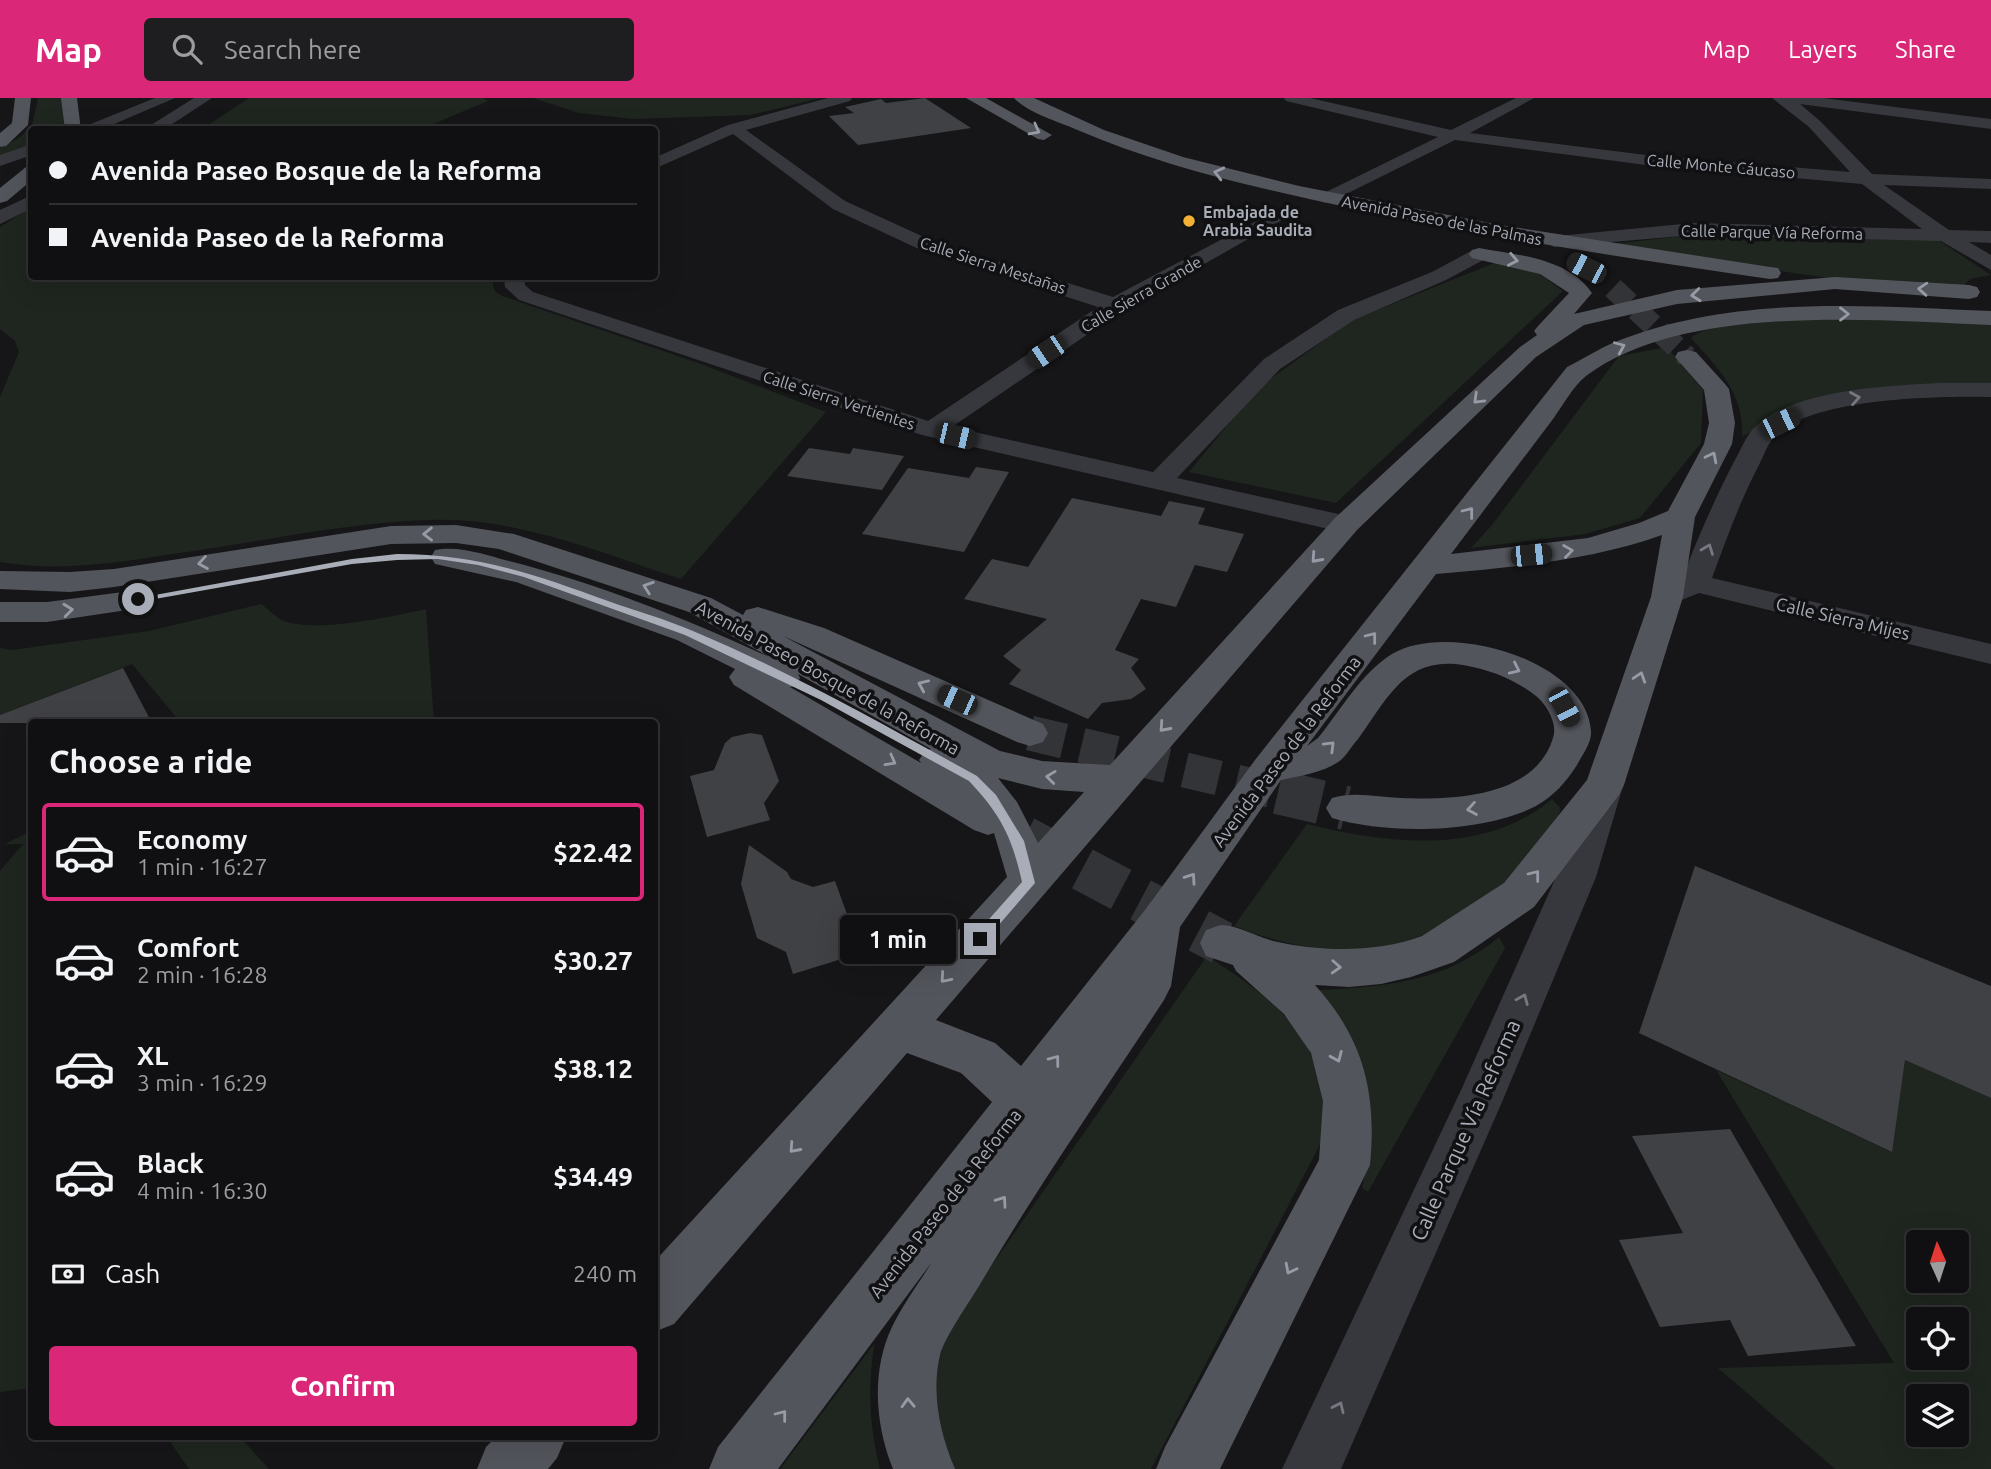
<!DOCTYPE html>
<html lang="en">
<head>
<meta charset="utf-8">
<style>
	body { margin:0; font-family:Ubuntu,sans-serif; background:#1e1e20; color:#f1f3f6; height:100vh; display:flex; flex-direction:column; font-size:26px; white-space:nowrap }
	* { box-sizing:border-box; margin:0 }
	p { font-size:23px; color:#9c9d9f }
	.icon { flex:none; width:38px; height:38px; fill:none; stroke:currentColor; stroke-width:2; stroke-linecap:round; stroke-linejoin:round }
	.map { position:relative; flex:1; overflow:hidden }
	.panel { position:absolute; left:28px; top:621px; width:630px; height:721px; display:flex; flex-direction:column; background:#101012; border-radius:7px; box-shadow:0 7px 28px #0002,0 0 0 2px #303032 }
	.panel>* { flex:none }
	.hud { position:absolute; left:28px; top:28px; width:630px; height:154px; border-radius:7px; box-shadow:0 7px 28px #0002,0 0 0 2px #303032; display:grid; align-content:center; height:154px; padding:0 21px; background:#101012 }
	.needle { width:46px; rotate:357deg }
	.tools { position:absolute; left:1906px; top:1132px; display:grid; gap:14px }
	.tools a { display:grid; place-items:center; width:63px; height:63px; border-radius:7px; background:#101012; box-shadow:0 7px 28px #0002,0 0 0 2px #303032; font-size:35px }
	.end { position:absolute; width:32px; height:32px; margin:-16px; border:9px solid #a8adb8; background:#111; box-shadow:0 0 0 4px #111 }
	.from { border-radius:50% }
	.bubble { position:absolute; height:49px; border-radius:7px; background:#101012; box-shadow:0 7px 28px #0002,0 0 0 2px #303032; font-size:23px; font-weight:600; line-height:49px; text-align:center }
	.car { position:absolute; width:21px; height:42px; margin:-21px -10px; border-radius:9px; box-shadow:0 0 5px 2px #0007; background:linear-gradient(#222 24%,#8ab4d8 0 40%,#222 0 76%,#8ab4d8 0 86%,#222 0) }
	.hud b { display:flex; align-items:center; gap:24px; height:66px; font-size:26px }
	.hud b+b { border-top:2px solid #303032 }
	.hud i { width:18px; height:18px; background:#f1f3f6 }
	ul { padding:0; list-style:none }
	li { display:flex; align-items:center; gap:21px; height:98px; margin:0 14px 10px; padding:0 7px; border:4px solid transparent; border-radius:7px }
	li div { flex:1 }
	li b { display:block; font-size:26px }
	li em { font-style:normal; font-weight:600 }
	li.on { border-color:#db2777 }
	li>.icon { width:63px; height:63px; stroke-width:1.5 }
	h2 { padding:0 21px; font-size:32px; line-height:84px }
	.pay { display:flex; align-items:center; gap:18px; height:77px; padding:0 21px; font-size:26px }
	.pay p { margin-inline-start:auto }
	.button { display:flex; gap:14px; margin-top:auto; padding:14px 21px }
	.button a { flex:1; height:80px; border-radius:7px; background:#db2777; color:#fff; font-size:28px; font-weight:600; line-height:80px; text-align:center }
	header { display:flex; align-items:center; gap:42px; box-sizing:border-box; height:98px; padding:0 35px; background:#db2777; color:#fff }
	header strong { font-size:33px }
	nav { display:flex; gap:38px; margin-inline-start:auto; font-size:24px }
	.search { width:490px; height:63px; background:#1e1e20; display:flex; align-items:center; gap:18px; box-sizing:border-box; padding:0 24px; border-radius:7px; color:#9c9d9f; font-size:26px }
	.map>svg:first-child { display:block }
	.green { fill:#1e261f; fill-rule:evenodd }
	.building { fill:#404145 }
	.lines { fill:none; stroke-linecap:round; stroke-linejoin:round }
	.major-tunnel-far2 { stroke:#333438; stroke-width:22; stroke-dasharray:22 10; stroke-linecap:butt }
	.major-tunnel-far1 { stroke:#333438; stroke-width:35; stroke-dasharray:35 18; stroke-linecap:butt }
	.major-tunnel { stroke:#333438; stroke-width:44; stroke-dasharray:44 22; stroke-linecap:butt }
	.minor { fill:#37383d; fill-rule:evenodd }
	.major { fill:#53555c; fill-rule:evenodd }
	.oneway { stroke:#979ba6 }
	.oneway2 { stroke:#757881 }
	.route { fill:#a8adb8 }
	.poi-dot { fill:#f2b134; stroke:#111113; stroke-width:2.5 }
	.labels { text-anchor:middle; dominant-baseline:central; stroke-width:7; stroke-linejoin:round; paint-order:stroke }
	.far-street-label { font-size:16px; fill:#a8adb8; stroke:#111113 }
	.far-poi-label { font-size:16px; font-weight:bold; fill:#a8adb8; stroke:#111113; text-anchor:start }
	.street-label { font-size:18px; fill:#a8adb8; stroke:#111113 }
	.near-street-label { font-size:21px; fill:#a8adb8; stroke:#111113 }
</style>
</head>
<body>
<header>
<strong>Map</strong>
<div class="search"><svg class="icon" aria-label="search" viewBox="0 0 24 24"><circle cx="10" cy="10" r="6"/><path d="M15 15l6 6"/></svg>Search here</div>
<nav><a>Map</a><a>Layers</a><a>Share</a></nav>
</header>
<div class="map">
<svg width="1991" height="1371" viewBox="0 0 1991 1371">
	<rect width="100%" height="100%" fill="#161618"/>
	<g class="green">
		<path d="M38,0H63L64,31L32,32L31,47L0,59V50L20,39L32,27Z"/>
		<path d="M249,0H483L488,3L421,31H202Z"/>
		<path d="M533,0H821L750,17L633,21L579,15Z"/>
		<path d="M31,109L32,178L495,179C489,191 497,196 508,200L701,266L826,314L681,481C599,454 518,419 430,422C344,425 258,444 173,456C114,465 60,474 0,464V299L19,254L15,243L0,231V129Z"/>
		<path d="M1701,136L1938,142L1991,177L1970,181L1961,190L1835,181L1602,147Z"/>
		<path d="M1497,164L1535,173L1563,193L1336,405L1189,374L1258,290L1352,222Z"/>
		<path d="M1821,220L1991,226V289L1966,287L1772,321L1742,339C1745,297 1718,270 1691,240C1710,222 1793,222 1821,220Z"/>
		<path d="M1667,249L1703,292L1701,345L1640,420L1585,436L1471,450L1492,427L1619,258Z"/>
		<path d="M261,506C268,511 276,520 284,523C319,535 389,519 426,511L434,625H181L132,566L0,617V550L12,552L149,533Z"/>
		<path d="M1552,701L1561,711C1549,742 1524,768 1499,790C1415,861 1335,867 1234,828L1307,726C1387,746 1485,758 1552,701Z"/>
		<path d="M31,733V1290L0,1294V773L23,746H5Z"/>
		<path d="M1499,839L1505,850L1368,1094L1362,1090L1370,1053L1317,892C1384,889 1446,884 1499,839Z"/>
		<path d="M1207,858C1280,905 1326,940 1326,1035L1151,1371H955C927,1314 927,1272 958,1216Z"/>
		<path d="M1905,962L1991,1000V1371H1835L1718,1270L1894,1265L1716,972L1891,1054ZM1918,1144H1956V1183H1918ZM1918,1222H1956V1260H1918ZM1918,1298H1956V1337H1918Z"/>
		<path d="M874,1246C868,1292 869,1326 880,1371H780Z"/>
		<path d="M167,1339H240L269,1371H189Z"/>
	</g>
	<g class="building">
		<path d="M925,0L971,30L858,47L829,18L854,15L845,9L881,1L886,5Z"/>
		<path d="M809,350L850,356L853,350L904,358L882,392L787,378Z"/>
		<path d="M976,369L1009,374L964,454L862,436L908,370L969,380Z"/>
		<path d="M1072,400L1161,418L1169,403L1205,410L1198,426L1244,436L1227,474L1195,467L1176,509L1141,501L1115,552L1139,561L1131,570L1146,591L1131,601L1102,605L1088,621L1009,586L1021,572L1003,558L1047,521L964,501L992,461L1028,469Z"/>
		<path d="M123,570L152,625H0V617Z"/>
		<path d="M750,635L762,637L779,683L764,705L770,722L707,739L690,678L714,672L725,645L732,639Z"/>
		<path d="M749,747L787,774L791,781L813,789L835,783L861,855L793,876L786,854L757,840L741,786Z"/>
		<path d="M1695,768L1991,888V1000L1905,962L1892,1054L1639,935Z"/>
		<path d="M1730,1031L1856,1248L1748,1258L1730,1222L1660,1229L1619,1142L1683,1135L1632,1038Z"/>
	</g>
	<g class="lines">
		<path class="major-tunnel-far2" d="M1613,190L1687,259"/>
		<path class="major-tunnel-far1" d="M1030,635L1286,696"/>
		<g class="major-tunnel">
			<path d="M1278,694L1346,710"/>
			<path d="M1024,740L1222,845"/>
		</g>
		<g class="minor">
			<path d="M155,0H175L100,32H76Z"/>
			<path d="M194,0H212L163,32H143Z"/>
			<path d="M828,0H852L850,3L746,32L845,103L935,144L1113,199L1281,110H1293L1296,114L1123,212L952,329L1153,374L1264,261L1338,212L1432,174L1473,152H1487L1490,156L1487,160L1446,182L1354,222L1280,271L1177,380L1356,420L1360,426L1356,432L1346,435L922,337L519,202L505,189L504,178H524L525,187L533,194L928,323L1098,209L921,152L833,111L733,36L654,71V60L728,27Z"/>
			<path d="M1284,0H1310L1451,32L1516,0H1534L1470,35L1646,57L1850,74L1809,29L1772,0H1823L1991,21V31L1800,6L1820,23L1872,76L1991,81V91L1884,87L1949,132L1991,133V145L1969,144L1991,157V172L1941,143L1693,137L1554,149L1544,143L1547,139L1693,125L1922,131L1862,86L1646,67L1455,42L1328,105L1322,104L1319,100L1322,96L1438,39L1286,3Z"/>
			<path d="M32,46V57L0,68V57Z"/>
			<path d="M32,97V110L0,126V112Z"/>
			<path d="M1939,285H1991V299C1940,298 1803,299 1771,343C1766,350 1763,359 1759,367C1740,403 1726,442 1712,480L1991,546V566L1699,495L1667,508L1656,506L1652,499L1656,492L1682,480C1698,440 1715,400 1735,362C1741,352 1745,339 1754,330C1794,291 1886,288 1939,285Z"/>
			<path d="M1605,675L1618,679L1623,688L1596,779L1502,1004L1341,1371H1282L1462,990L1556,779L1587,688L1592,679Z"/>
		</g>
		<g class="major">
			<path d="M15,0H31L28,27L6,48L0,49V35L12,25Z"/>
			<path d="M61,0H77L81,32H65Z"/>
			<path d="M966,0H986L1052,37L1044,42L1038,41Z"/>
			<path d="M1014,0H1034L1104,32L1183,59L1299,88L1500,127L1770,169L1778,170L1781,175L1778,180L1770,181C1630,161 1490,139 1351,110C1257,90 1163,69 1075,31C1057,23 1028,15 1014,0Z"/>
			<path d="M32,68V82L7,103L0,105V90L26,69Z"/>
			<path d="M1479,150C1517,157 1568,160 1592,195L1574,216L1677,192L1835,179L1969,187L1977,189L1980,194L1977,199L1969,201L1835,191L1677,206L1584,227L1536,259L1357,432L936,922L995,945L1021,968L1145,812L1255,662L1567,269C1583,261 1598,251 1615,244C1734,196 1866,208 1991,213V227C1874,222 1684,205 1586,278C1572,289 1561,311 1550,325C1517,369 1484,412 1451,456L1588,440L1639,425L1668,413L1704,346L1709,325L1704,292L1675,259L1678,254L1687,252L1696,254L1725,286L1729,291L1735,325L1732,346L1695,419L1683,499L1624,687L1619,697L1534,809L1454,864L1411,879L1381,886L1349,889L1315,887C1364,941 1377,996 1370,1067L1220,1371H1156L1165,1349L1319,1062L1323,1003L1311,955L1284,916L1236,873L1233,867L1206,858L1200,845L1206,832C1211,831 1217,827 1222,827C1235,827 1259,839 1273,843C1322,854 1375,855 1422,838L1504,785L1587,682L1651,499L1662,437C1589,463 1513,469 1436,476L1307,648L1318,640C1341,612 1361,575 1392,556C1446,523 1586,561 1591,633C1592,645 1582,657 1577,667C1566,684 1554,698 1536,708C1484,735 1388,737 1332,720L1326,710L1332,700C1354,693 1378,699 1401,700C1451,702 1535,700 1553,640C1558,626 1547,607 1536,598C1514,581 1491,572 1463,567C1405,558 1388,600 1358,641C1352,647 1348,656 1341,662C1326,674 1300,678 1281,682L1180,829L1171,888L1164,902C1103,995 1039,1087 982,1183C971,1202 945,1238 940,1257C931,1295 940,1336 955,1371H893C875,1327 871,1273 892,1229C903,1206 919,1185 932,1164L778,1371H709L718,1349L992,1004L961,975L907,955L674,1226L654,1234V1164L1007,779L994,735L988,737L974,732L734,587L729,579L735,571L677,542L516,484L435,466L431,459L435,452C459,447 486,457 509,463C599,486 687,521 771,560L689,514L499,451L456,445L391,446L114,489L70,494L0,491V473L70,474L114,471L391,428L456,427L514,436L711,500L743,517L746,512L758,509L824,530L1043,626L1048,635L1043,644L1030,648L1017,644L783,538L1000,653L1042,663L1110,667L1335,420L1520,249L1537,237L1534,233L1538,228L1569,195L1540,176L1472,160L1469,156L1472,152ZM798,576L931,651L925,653L919,662L921,665L790,589L795,588L800,580ZM998,680L1042,691L1084,694L1038,745L1017,704Z"/>
			<path d="M123,494L134,497L139,504L134,511L47,524H0V504H47Z"/>
			<path d="M496,1339H566L557,1360L548,1371H477L486,1349Z"/>
		</g>
	</g>
	<defs><path id="oneway-chevron" d="M-2-3.5L2.5 0L-2 3.5" fill="none" stroke-width="1.6" stroke-linecap="round" stroke-linejoin="round" transform="scale(1.75)"/></defs>
	<g class="oneway">
		<use href="#oneway-chevron" transform="translate(1035 32) rotate(28)"/>
		<use href="#oneway-chevron" transform="translate(1219 75) rotate(-166)"/>
		<use href="#oneway-chevron" transform="translate(1513 162) rotate(11)"/>
		<use href="#oneway-chevron" transform="translate(1923 191) rotate(-176)"/>
		<use href="#oneway-chevron" transform="translate(1696 197) rotate(174)"/>
		<use href="#oneway-chevron" transform="translate(1844 216)"/>
		<use href="#oneway-chevron" transform="translate(1620 249) rotate(-23)"/>
		<use href="#oneway-chevron" transform="translate(1478 301) rotate(136)"/>
		<use href="#oneway-chevron" transform="translate(1712 359) rotate(-63)"/>
		<use href="#oneway-chevron" transform="translate(1469 414) rotate(-52)"/>
		<use href="#oneway-chevron" transform="translate(428 436) rotate(179)"/>
		<use href="#oneway-chevron" transform="translate(1568 453) rotate(-8)"/>
		<use href="#oneway-chevron" transform="translate(1316 460) rotate(132)"/>
		<use href="#oneway-chevron" transform="translate(203 465) rotate(171)"/>
		<use href="#oneway-chevron" transform="translate(648 489) rotate(-161)"/>
		<use href="#oneway-chevron" transform="translate(68 512) rotate(-6)"/>
		<use href="#oneway-chevron" transform="translate(1372 539) rotate(-52)"/>
		<use href="#oneway-chevron" transform="translate(1515 571) rotate(25)"/>
		<use href="#oneway-chevron" transform="translate(1640 579) rotate(-72)"/>
		<use href="#oneway-chevron" transform="translate(923 587) rotate(-156)"/>
		<use href="#oneway-chevron" transform="translate(1164 629) rotate(132)"/>
		<use href="#oneway-chevron" transform="translate(1330 648) rotate(-45)"/>
		<use href="#oneway-chevron" transform="translate(891 663) rotate(29)"/>
		<use href="#oneway-chevron" transform="translate(1051 679) rotate(-173)"/>
		<use href="#oneway-chevron" transform="translate(1472 711) rotate(170)"/>
		<use href="#oneway-chevron" transform="translate(1535 777) rotate(-52)"/>
		<use href="#oneway-chevron" transform="translate(1191 780) rotate(-55)"/>
		<use href="#oneway-chevron" transform="translate(1336 869) rotate(3)"/>
		<use href="#oneway-chevron" transform="translate(945 880) rotate(131)"/>
		<use href="#oneway-chevron" transform="translate(1337 959) rotate(67)"/>
		<use href="#oneway-chevron" transform="translate(1055 962) rotate(-53)"/>
		<use href="#oneway-chevron" transform="translate(794 1050) rotate(132)"/>
		<use href="#oneway-chevron" transform="translate(1002 1103) rotate(-55)"/>
		<use href="#oneway-chevron" transform="translate(1290 1171) rotate(117)"/>
		<use href="#oneway-chevron" transform="translate(908 1305) rotate(-92)"/>
		<use href="#oneway-chevron" transform="translate(782 1317) rotate(-52)"/>
	</g>
	<g class="oneway2">
		<use href="#oneway-chevron" transform="translate(1855 300) rotate(-10)"/>
		<use href="#oneway-chevron" transform="translate(1708 451) rotate(-69)"/>
		<use href="#oneway-chevron" transform="translate(1523 901) rotate(-67)"/>
		<use href="#oneway-chevron" transform="translate(1339 1309) rotate(-65)"/>
	</g>
	<path class="route" d="M397,456C477,456 534,476 608,503C636,513 665,521 693,533C791,574 884,627 977,678L996,697L1024,743L1035,785L984,844H975V837L1022,784C1012,739 1001,717 969,683L821,602L685,537L524,479L478,467L438,461L397,462L352,466L138,504L133,501L352,461Z"/>
	<circle class="poi-dot" cx="1189" cy="123" r="7"/>
	<g class="labels">
		<g class="far-street-label">
			<text transform="translate(1721 68) rotate(5)">Calle Monte Cáucaso</text>
			<text transform="translate(1442 122) rotate(11)">Avenida Paseo de las Palmas</text>
			<text transform="translate(1772 134) rotate(1)">Calle Parque Vía Reforma</text>
			<text transform="translate(993 167) rotate(18)">Calle Sierra Mestañas</text>
			<text transform="translate(1141 196) rotate(-30)">Calle Sierra Grande</text>
			<text transform="translate(839 302) rotate(18)">Calle Sierra Vertientes</text>
		</g>
		<g class="far-poi-label">
			<text x="1203" y="114">Embajada de<tspan x="1203" dy="18">Arabia Saudita</tspan></text>
		</g>
		<g class="street-label">
			<text transform="translate(1843 520) rotate(13)">Calle Sierra Mijes</text>
			<text transform="translate(828 579) rotate(29)">Avenida Paseo Bosque de la Reforma</text>
			<text transform="translate(1286 653) rotate(-53)">Avenida Paseo de la Reforma</text>
			<text transform="translate(945 1105) rotate(-52)">Avenida Paseo de la Reforma</text>
		</g>
		<g class="near-street-label">
			<text transform="translate(1465 1032) rotate(-66)">Calle Parque Vía Reforma</text>
		</g>
	</g>
</svg>
<div class="tools">
<a><svg class="needle" viewBox="-14 -14 28 28"><path d="M0-13l5 13h-10z" fill="#e53935"/><path d="M0 13l5-13h-10z" fill="#9c9d9f"/></svg></a>
<a><svg class="icon" aria-label="locate" viewBox="0 0 24 24"><circle cx="12" cy="12" r="6"/><path d="M12 2v4M12 18v4M2 12h4M18 12h4"/></svg></a>
<a><svg class="icon" aria-label="layers" viewBox="0 0 24 24"><path d="M12 4l9 5-9 5-9-5zM3 14l9 5 9-5"/></svg></a>
</div>
<i class="end from" style="left:138px;top:501px"></i>
<i class="end" style="left:980px;top:841px"></i>
<div class="bubble" style="left:840px;top:817px;width:116px">1 min</div>
<i class="car" style="left:1586px;top:170px;rotate:297deg"></i>
<i class="car" style="left:1046px;top:254px;rotate:236deg"></i>
<i class="car" style="left:1780px;top:325px;rotate:64deg"></i>
<i class="car" style="left:956px;top:338px;rotate:103deg"></i>
<i class="car" style="left:1531px;top:457px;rotate:84deg"></i>
<i class="car" style="left:957px;top:602px;rotate:294deg"></i>
<i class="car" style="left:1564px;top:609px;rotate:152deg"></i>
<div class="hud">
<b><i class="from"></i>Avenida Paseo Bosque de la Reforma</b>
<b><i></i>Avenida Paseo de la Reforma</b>
</div>
<section class="panel">
<h2>Choose a ride</h2>
<ul>
<li class="on"><svg class="icon" aria-label="car" viewBox="0 0 24 24"><path d="M5 17H2v-5l4-1 3-4h7l3 4 3 1v5h-3M9 17h6M6 11h13"/><circle cx="7" cy="17" r="2"/><circle cx="17" cy="17" r="2"/></svg><div><b>Economy</b><p>1 min · 16:27</p></div><em>$22.42</em></li>
<li><svg class="icon" aria-label="car" viewBox="0 0 24 24"><path d="M5 17H2v-5l4-1 3-4h7l3 4 3 1v5h-3M9 17h6M6 11h13"/><circle cx="7" cy="17" r="2"/><circle cx="17" cy="17" r="2"/></svg><div><b>Comfort</b><p>2 min · 16:28</p></div><em>$30.27</em></li>
<li><svg class="icon" aria-label="car" viewBox="0 0 24 24"><path d="M5 17H2v-5l4-1 3-4h7l3 4 3 1v5h-3M9 17h6M6 11h13"/><circle cx="7" cy="17" r="2"/><circle cx="17" cy="17" r="2"/></svg><div><b>XL</b><p>3 min · 16:29</p></div><em>$38.12</em></li>
<li><svg class="icon" aria-label="car" viewBox="0 0 24 24"><path d="M5 17H2v-5l4-1 3-4h7l3 4 3 1v5h-3M9 17h6M6 11h13"/><circle cx="7" cy="17" r="2"/><circle cx="17" cy="17" r="2"/></svg><div><b>Black</b><p>4 min · 16:30</p></div><em>$34.49</em></li>
</ul>
<div class="pay"><svg class="icon" aria-label="cash" viewBox="0 0 24 24"><path d="M3 7h18v10H3z"/><circle cx="12" cy="12" r="2"/></svg>Cash<p>240 m</p></div>
<div class="button"><a>Confirm</a></div>
</section>
</div>
</body>
</html>
